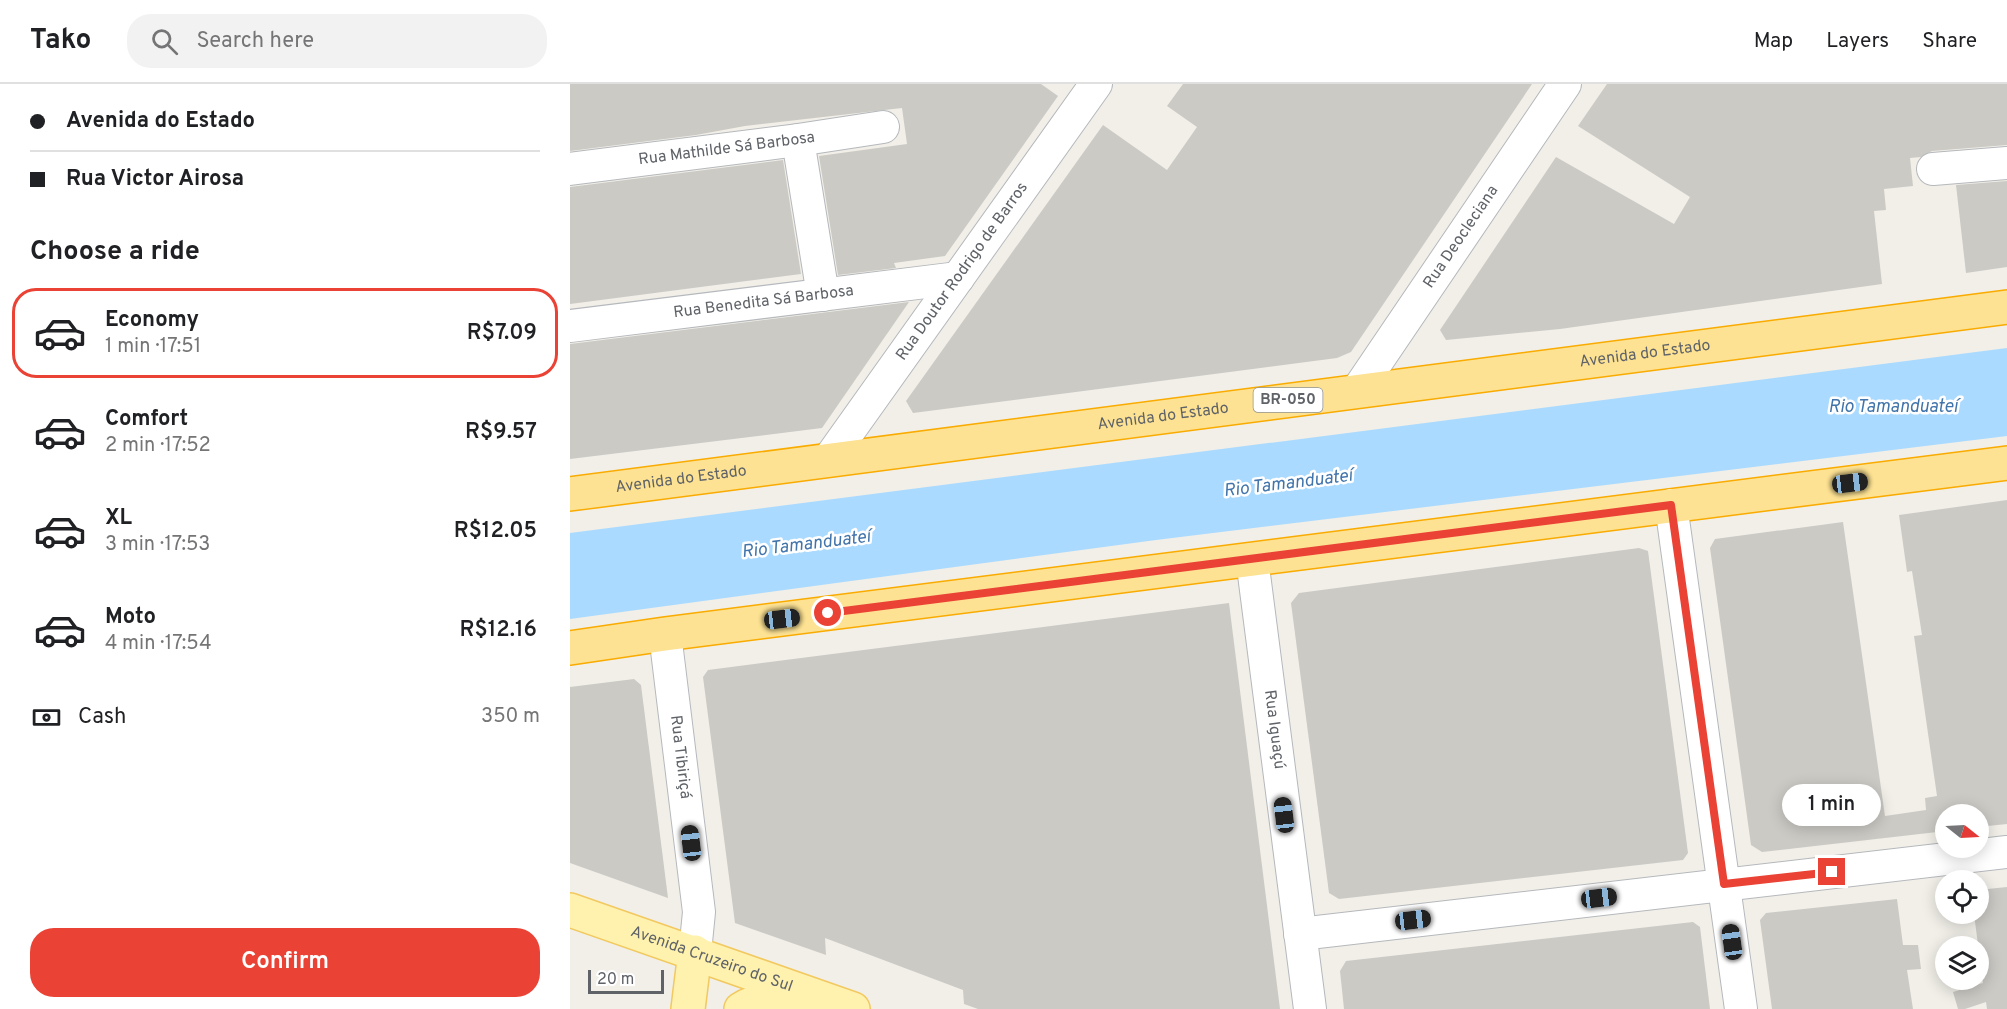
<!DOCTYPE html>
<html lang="en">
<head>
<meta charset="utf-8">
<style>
	body { margin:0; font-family:Overpass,sans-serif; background:#f2f2f2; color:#202124; height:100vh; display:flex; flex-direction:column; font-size:22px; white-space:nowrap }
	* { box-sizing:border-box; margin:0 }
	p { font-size:20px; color:#757577 }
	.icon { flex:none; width:33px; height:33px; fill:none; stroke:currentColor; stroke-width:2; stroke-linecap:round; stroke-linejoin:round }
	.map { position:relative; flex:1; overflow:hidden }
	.side { display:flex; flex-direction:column; background:#fff; width:570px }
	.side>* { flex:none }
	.hud { display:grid; align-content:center; height:132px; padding:0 30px; background:#fff }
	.needle { width:39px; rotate:108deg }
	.buttons { position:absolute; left:1365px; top:720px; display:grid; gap:12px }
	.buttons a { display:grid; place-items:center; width:54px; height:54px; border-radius:50%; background:#fff; box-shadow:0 3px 15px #0003; font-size:30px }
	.scale { position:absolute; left:18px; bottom:15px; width:76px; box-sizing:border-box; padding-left:6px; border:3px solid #5f6368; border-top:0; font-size:16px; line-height:21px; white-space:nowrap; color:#5f6368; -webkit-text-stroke:4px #fff; paint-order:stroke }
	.end { position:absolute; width:27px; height:27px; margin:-14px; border:8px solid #ea4335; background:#fff; box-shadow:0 0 0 3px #fff }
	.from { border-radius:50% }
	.bubble { position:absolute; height:42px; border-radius:21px; background:#fff; box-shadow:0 3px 15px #0003; font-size:20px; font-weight:600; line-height:42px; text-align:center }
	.car { position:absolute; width:18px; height:36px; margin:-18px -9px; border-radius:8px; box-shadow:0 0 4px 2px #0007; background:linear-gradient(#222 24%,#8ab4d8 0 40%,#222 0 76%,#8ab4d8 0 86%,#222 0) }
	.hud b { display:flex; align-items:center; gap:21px; height:57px; font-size:22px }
	.hud b+b { border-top:2px solid #e0e0e0 }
	.hud i { width:15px; height:15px; background:#202124 }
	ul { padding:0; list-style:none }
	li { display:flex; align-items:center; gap:18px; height:90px; margin:0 12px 9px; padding:0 18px; border:3px solid transparent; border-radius:24px }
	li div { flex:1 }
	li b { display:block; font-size:22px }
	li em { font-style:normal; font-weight:600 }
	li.on { border-color:#ea4335 }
	li>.icon { width:54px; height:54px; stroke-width:1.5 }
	h2 { padding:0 30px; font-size:27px; line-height:72px }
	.pay { display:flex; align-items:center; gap:15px; height:66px; padding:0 30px; font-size:22px }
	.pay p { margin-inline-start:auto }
	.action { display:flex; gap:12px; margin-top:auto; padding:12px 30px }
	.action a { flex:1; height:69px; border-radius:24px; background:#ea4335; color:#fff; font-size:24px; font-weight:600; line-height:69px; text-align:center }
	header { display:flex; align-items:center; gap:36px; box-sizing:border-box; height:84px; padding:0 30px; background:#fff; border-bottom:2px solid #e0e0e0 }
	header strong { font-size:28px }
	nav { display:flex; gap:33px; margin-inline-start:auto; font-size:21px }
	.search { width:420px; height:54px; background:#f2f2f2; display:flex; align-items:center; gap:15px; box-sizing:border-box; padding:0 21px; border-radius:24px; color:#757577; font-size:22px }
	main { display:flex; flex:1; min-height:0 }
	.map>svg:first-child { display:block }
	.water { fill:#aadaff }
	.building { fill:#cccac5 }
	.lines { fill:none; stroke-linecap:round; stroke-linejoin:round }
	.minor-casing { stroke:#b5b8bc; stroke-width:34 }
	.major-casing { stroke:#f2c960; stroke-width:36 }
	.highway-casing { stroke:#f9ab00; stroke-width:36 }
	.minor { stroke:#fff; stroke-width:32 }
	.major { stroke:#fff2af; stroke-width:33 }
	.highway { stroke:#fde293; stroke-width:33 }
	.route { stroke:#ea4335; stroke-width:8 }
	.labels { text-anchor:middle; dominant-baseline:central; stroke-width:5; stroke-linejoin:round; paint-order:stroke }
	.shield { fill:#fff; stroke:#8f9295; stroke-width:1.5 }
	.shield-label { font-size:15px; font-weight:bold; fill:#5f6368 }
	.street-label { font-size:16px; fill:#5f6368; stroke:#fff }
	.water-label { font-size:18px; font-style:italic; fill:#4174aa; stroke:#fff }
</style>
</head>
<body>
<header>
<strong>Tako</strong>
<div class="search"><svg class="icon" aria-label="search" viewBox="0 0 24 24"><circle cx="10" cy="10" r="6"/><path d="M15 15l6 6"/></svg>Search here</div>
<nav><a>Map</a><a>Layers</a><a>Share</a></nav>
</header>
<main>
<section class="side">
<div class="hud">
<b><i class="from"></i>Avenida do Estado</b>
<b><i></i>Rua Victor Airosa</b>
</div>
<h2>Choose a ride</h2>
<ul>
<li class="on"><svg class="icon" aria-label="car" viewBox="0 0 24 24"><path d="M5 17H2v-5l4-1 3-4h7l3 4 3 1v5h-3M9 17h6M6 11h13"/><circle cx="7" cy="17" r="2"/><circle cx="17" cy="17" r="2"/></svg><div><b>Economy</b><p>1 min · 17:51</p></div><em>R$7.09</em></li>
<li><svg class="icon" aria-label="car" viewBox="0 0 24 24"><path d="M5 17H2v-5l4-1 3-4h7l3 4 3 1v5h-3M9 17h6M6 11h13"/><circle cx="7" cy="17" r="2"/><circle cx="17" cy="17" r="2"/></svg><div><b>Comfort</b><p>2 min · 17:52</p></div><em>R$9.57</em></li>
<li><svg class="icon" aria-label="car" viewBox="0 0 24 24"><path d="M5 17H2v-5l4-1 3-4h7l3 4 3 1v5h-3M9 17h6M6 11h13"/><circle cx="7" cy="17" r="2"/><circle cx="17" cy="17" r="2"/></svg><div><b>XL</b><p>3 min · 17:53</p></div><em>R$12.05</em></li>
<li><svg class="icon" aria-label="car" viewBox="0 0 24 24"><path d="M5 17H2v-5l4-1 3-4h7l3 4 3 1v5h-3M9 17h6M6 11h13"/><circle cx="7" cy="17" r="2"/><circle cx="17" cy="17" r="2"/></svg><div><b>Moto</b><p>4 min · 17:54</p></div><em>R$12.16</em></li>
</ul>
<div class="pay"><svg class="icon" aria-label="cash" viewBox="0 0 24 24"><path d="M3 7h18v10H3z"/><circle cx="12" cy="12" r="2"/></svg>Cash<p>350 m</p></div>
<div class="action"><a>Confirm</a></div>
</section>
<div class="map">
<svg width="1437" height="925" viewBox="0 0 1437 925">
	<rect width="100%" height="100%" fill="#f1efe8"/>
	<path class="water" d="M1437,264V352L586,456L0,535V449Z"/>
	<g class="building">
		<path d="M0,0H471L488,12L375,172L324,179L326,184L268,191L249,72L337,60L332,24L175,42L126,51L0,67Z"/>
		<path d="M613,0H962L781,268L767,274L343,329L336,317L533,41L597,86L627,43L597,22Z"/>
		<path d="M1037,0H1437V61L1362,67L1351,73L1340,74L1343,102L1314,105L1316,126L1304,127L1312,200L990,245L876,256L870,246L986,73L1104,140L1120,113L1008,42Z"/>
		<path d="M213,76L231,190L0,220V103Z"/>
		<path d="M1437,97V183L1396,189L1386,101Z"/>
		<path d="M339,218L252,344L0,375V260Z"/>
		<path d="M1437,416V740L1408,743V730H1376V747L1192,768L1181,761L1140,464L1145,455L1273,438L1315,732L1356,726L1355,714L1367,712L1344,552L1352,551L1342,487L1337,488L1329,431Z"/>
		<path d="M1069,464L1078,467L1118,769L1113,776L769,815L759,809L721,519L729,509Z"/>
		<path d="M659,519L710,925H408L394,920L393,906L255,854L256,871L165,839L133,593L138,586Z"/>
		<path d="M64,595L71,601L98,814L0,779V603Z"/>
		<path d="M1437,803V925H1417L1416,918L1395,925H1388L1383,908L1413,899L1404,830H1408V806Z"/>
		<path d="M1327,815L1333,861H1348L1351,885L1337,886L1343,925H1202L1190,836L1196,829Z"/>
		<path d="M1123,838L1130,843L1140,925H774L770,887L776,877Z"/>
	</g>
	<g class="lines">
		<defs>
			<g id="minor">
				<path d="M228,56L253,211"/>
				<path id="s1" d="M0,85L228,56L313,43"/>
				<path d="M1363,85L1437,79"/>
				<path id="s2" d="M0,242L388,194"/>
				<path id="s3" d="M787,307L995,0"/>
				<path id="s4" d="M259,375L526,0"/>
				<path d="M1101,421L1171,925"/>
				<path id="s5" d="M682,475L740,925"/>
				<path id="s6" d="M95,550L129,828L125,868"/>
				<path d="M730,850L1437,768"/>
			</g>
			<g id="major">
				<path id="s7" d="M0,826L283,925"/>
				<path d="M118,925L125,868"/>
				<path d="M171,925C187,914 205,919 222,925"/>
			</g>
			<g id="highway">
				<path id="s8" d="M0,410L1437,223"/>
				<path d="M0,564L95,550L1437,379"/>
			</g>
		</defs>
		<use href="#minor" class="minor-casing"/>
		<use href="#major" class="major-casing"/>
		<use href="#highway" class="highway-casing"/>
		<use href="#minor" class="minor"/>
		<use href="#major" class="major"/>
		<use href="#highway" class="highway"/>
	</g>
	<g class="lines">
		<path class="route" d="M258,529L1101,421L1154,800L1262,788"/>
	</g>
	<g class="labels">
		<rect class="shield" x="683.5" y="304" width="69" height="24" rx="4.5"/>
		<g class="shield-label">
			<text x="718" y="316">BR-050</text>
		</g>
		<g class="street-label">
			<text stroke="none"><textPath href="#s1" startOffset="158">Rua Mathilde Sá Barbosa</textPath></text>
			<text stroke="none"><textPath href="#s3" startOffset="186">Rua Deocleciana</textPath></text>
			<text stroke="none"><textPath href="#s4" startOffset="230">Rua Doutor Rodrigo de Barros</textPath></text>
			<text stroke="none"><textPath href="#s2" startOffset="195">Rua Benedita Sá Barbosa</textPath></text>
			<text stroke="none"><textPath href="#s8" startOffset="1084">Avenida do Estado</textPath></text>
			<text stroke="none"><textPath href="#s8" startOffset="598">Avenida do Estado</textPath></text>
			<text stroke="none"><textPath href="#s8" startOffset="112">Avenida do Estado</textPath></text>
			<text stroke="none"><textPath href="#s5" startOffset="172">Rua Iguaçú</textPath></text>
			<text stroke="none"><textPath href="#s6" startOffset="124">Rua Tibiriçá</textPath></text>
			<text stroke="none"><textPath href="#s7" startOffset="150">Avenida Cruzeiro do Sul</textPath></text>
		</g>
		<g class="water-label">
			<text x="1323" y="323">Rio Tamanduateí</text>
			<text transform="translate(718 400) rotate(-7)">Rio Tamanduateí</text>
			<text transform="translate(236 461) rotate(-7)">Rio Tamanduateí</text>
		</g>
	</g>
</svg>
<div class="buttons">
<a><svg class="needle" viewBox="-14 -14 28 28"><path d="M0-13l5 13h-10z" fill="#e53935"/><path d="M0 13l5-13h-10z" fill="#757577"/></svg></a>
<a><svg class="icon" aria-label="locate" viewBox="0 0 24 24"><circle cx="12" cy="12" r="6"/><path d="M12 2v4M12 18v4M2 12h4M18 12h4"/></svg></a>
<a><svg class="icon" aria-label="layers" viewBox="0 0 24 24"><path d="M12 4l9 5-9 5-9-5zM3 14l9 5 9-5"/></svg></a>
</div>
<div class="scale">20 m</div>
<i class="end from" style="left:258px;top:529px"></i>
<i class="end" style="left:1262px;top:788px"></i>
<div class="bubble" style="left:1212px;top:700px;width:99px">1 min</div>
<i class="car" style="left:1280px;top:399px;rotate:83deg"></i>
<i class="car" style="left:212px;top:535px;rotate:83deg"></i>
<i class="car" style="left:714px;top:731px;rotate:353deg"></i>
<i class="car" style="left:121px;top:759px;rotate:353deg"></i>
<i class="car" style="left:1029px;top:814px;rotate:83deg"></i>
<i class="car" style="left:843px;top:836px;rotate:83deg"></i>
<i class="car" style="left:1162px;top:858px;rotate:352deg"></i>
</div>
</main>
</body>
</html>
